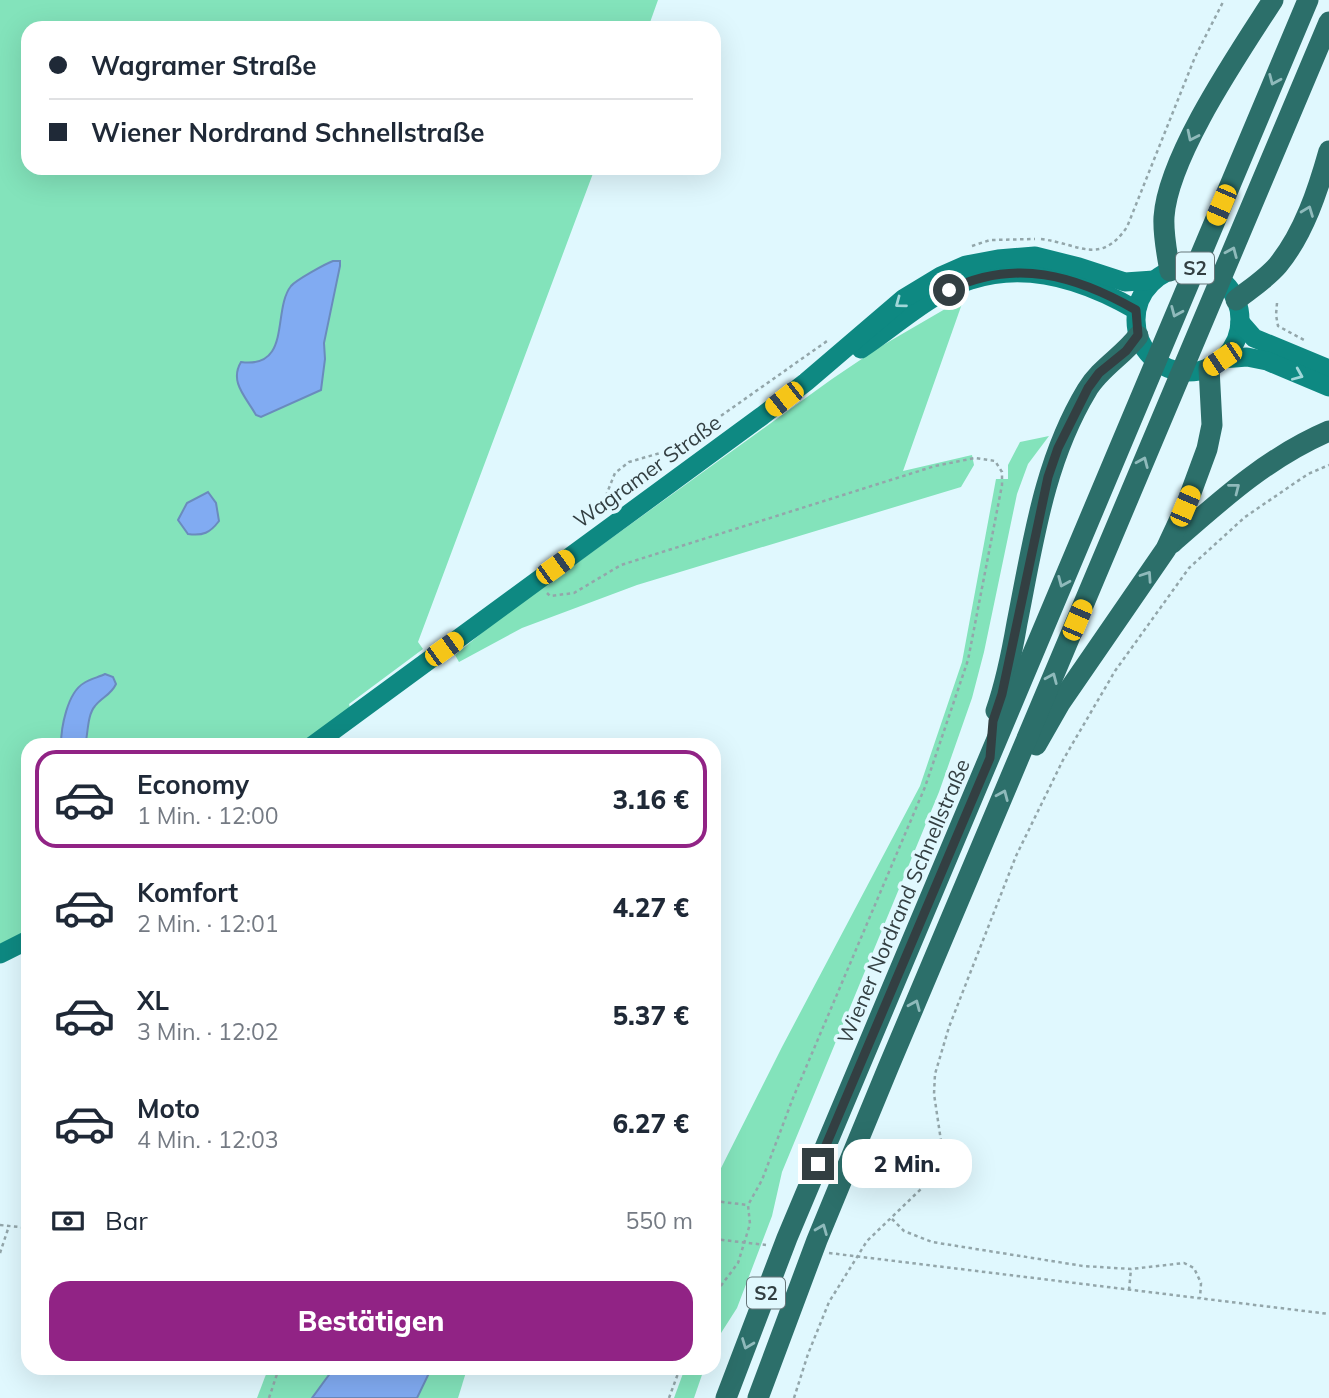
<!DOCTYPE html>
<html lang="de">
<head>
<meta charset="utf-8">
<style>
	body { margin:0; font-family:Mulish,sans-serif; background:#f6f6f7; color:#1f2937; height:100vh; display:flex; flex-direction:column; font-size:26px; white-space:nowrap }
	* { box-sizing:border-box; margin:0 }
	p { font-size:23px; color:#747a83 }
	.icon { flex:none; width:38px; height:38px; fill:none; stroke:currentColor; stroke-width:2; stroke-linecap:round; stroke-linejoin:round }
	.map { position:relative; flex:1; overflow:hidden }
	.panel { position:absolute; left:21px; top:738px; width:700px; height:637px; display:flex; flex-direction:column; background:#fff; border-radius:21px; box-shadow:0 7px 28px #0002 }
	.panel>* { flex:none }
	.top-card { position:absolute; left:21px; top:21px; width:700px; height:154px; border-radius:21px; box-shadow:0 7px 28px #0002; display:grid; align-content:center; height:154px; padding:0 28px; background:#fff }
	.end { position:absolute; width:32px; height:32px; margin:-16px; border:9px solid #333f42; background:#fff; box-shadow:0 0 0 4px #fff }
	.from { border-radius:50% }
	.bubble { position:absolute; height:49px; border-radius:21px; background:#fff; box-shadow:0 7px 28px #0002; font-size:23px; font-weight:800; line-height:49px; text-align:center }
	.car { position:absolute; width:21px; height:42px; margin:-21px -10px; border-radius:9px; box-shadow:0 0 5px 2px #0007; background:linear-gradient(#f5c518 24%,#345 0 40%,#f5c518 0 76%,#345 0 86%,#f5c518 0) }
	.top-card b { display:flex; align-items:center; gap:24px; height:66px; font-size:26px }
	.top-card b+b { border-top:2px solid #e0e1e3 }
	.top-card i { width:18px; height:18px; background:#1f2937 }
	ul { padding:12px 0 0; list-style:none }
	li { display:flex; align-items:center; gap:21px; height:98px; margin:0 14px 10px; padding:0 14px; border:4px solid transparent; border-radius:21px }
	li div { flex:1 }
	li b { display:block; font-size:26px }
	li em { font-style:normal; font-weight:800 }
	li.on { border-color:#912385 }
	li>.icon { width:63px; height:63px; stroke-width:1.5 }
	.pay { display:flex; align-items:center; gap:18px; height:77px; padding:0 28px; font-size:26px }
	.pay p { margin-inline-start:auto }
	.primary-button { display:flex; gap:14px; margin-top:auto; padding:14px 28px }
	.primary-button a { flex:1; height:80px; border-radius:21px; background:#912385; color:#fff; font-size:28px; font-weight:800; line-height:80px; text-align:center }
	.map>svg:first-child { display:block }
	.green { fill:#83e3bb }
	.water { fill:#81abf2; stroke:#6a8bbd; stroke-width:2 }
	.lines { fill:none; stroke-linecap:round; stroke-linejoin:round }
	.path { stroke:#93a6aa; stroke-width:2.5; stroke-dasharray:3.5 3.5; stroke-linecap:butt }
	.primary { stroke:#0e8982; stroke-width:19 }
	.highway { stroke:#2c6f6a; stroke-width:21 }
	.oneway { stroke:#8fbabb }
	.oneway2 { stroke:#a1d7d9 }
	.route { stroke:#333f42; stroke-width:9 }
	.labels { text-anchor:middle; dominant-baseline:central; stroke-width:7; stroke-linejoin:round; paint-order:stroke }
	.shield { fill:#e0f8fe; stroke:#67767a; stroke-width:2 }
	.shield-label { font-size:19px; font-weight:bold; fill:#333f42 }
	.street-label { font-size:21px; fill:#333f42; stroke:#e0f8fe }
</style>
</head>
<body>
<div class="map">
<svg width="1329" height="1398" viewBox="0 0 1329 1398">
	<rect width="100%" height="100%" fill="#e0f8fe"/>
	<g class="green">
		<path d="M0,0H658L648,28H28V168H595L418,642L423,649L349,704L350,708L298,745L28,746V934L0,949Z"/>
		<path d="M964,298L903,471L972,455L974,465L961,487L637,585L522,628L459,662L455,655L495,622L832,379L878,348Z"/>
		<path d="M1049,436L1028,464L1017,494L984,652L972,698L939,792L782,1172L772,1216L737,1308L714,1344V1182L782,1047L920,786L962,662L996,479H1008V465L1020,442Z"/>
		<path d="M685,1368L704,1369L694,1398H674Z"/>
		<path d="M268,1369H334L312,1398H257Z"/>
		<path d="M431,1369H467L458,1398H417Z"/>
	</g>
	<g class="water">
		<path d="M333,261H340V266L324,343L325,359L321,390L261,417L256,415C246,397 229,382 241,362C292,369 272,310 291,286C296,280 325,264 333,261Z"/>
		<path d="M208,492L216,503L219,521C210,533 203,536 188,534L178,520L187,503Z"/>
		<path d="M105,674L113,677L116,684C111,695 102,697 95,706C88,714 88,730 86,741L81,745H61C61,728 67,693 84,683C90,679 99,677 105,674Z"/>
		<path d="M334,1368H431V1369L417,1398H312Z"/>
	</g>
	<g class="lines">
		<g class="path">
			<path d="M1041,239C1080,244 1100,266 1127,227L1195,57L1224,0"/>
			<path d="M972,246L990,240L1035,239"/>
			<path d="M1277,303L1276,315L1278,326L1304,340"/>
			<path d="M610,510L607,493L615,473L629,462L674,449L827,341"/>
			<path d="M547,593L550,596L574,593L621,565L935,466L975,458L995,461L1002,472V485L968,660L925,787L793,1098L762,1180L748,1205L750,1224L738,1263L720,1287L714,1289"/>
			<path d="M714,1201L748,1205"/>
			<path d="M892,1219L904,1231L932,1242L1083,1266L1131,1269L1184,1263L1194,1268L1201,1283L1200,1298"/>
			<path d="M0,1225L28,1228"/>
			<path d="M714,1239L766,1245"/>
			<path d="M0,1253L9,1226"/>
			<path d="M829,1253L1329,1314"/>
			<path d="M1129,1290L1131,1269"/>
			<path d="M269,1398L279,1368"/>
			<path d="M669,1398L680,1368"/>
			<path d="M794,1398L808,1354L829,1302L867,1241L922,1188L937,1163L941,1141L934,1094L935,1074L949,1027L1016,856L1063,760L1115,671L1189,568L1245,517L1308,474L1329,465"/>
		</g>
		<g class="primary">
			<circle cx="1188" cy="320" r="52"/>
			<path d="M1240,322L1254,338L1329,369"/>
			<path d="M861,349C895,327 932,292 971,280C1028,261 1086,281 1136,310"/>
			<path d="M1222,359L1247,357L1267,361L1329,387"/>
			<path d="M312,746L762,416L806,382L903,299L941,276L966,265L998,259L1035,256L1079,267L1125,282L1154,280"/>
			<path d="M0,954L28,940"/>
		</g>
		<g class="highway">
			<path d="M1170,271C1167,254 1163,235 1164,217C1168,156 1239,53 1273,0"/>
			<path d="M1236,300C1250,289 1266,279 1278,265C1304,233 1318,190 1329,151"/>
			<path d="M1172,543C1221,500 1268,457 1329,431"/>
			<path d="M996,711C1006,682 1012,652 1017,623C1033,543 1044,461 1087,390C1100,368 1123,356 1138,336"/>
			<path d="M1036,745L1060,703L1166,549L1186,506L1207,449L1212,425L1209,368"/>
			<path d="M726,1398L787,1238L1308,0"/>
			<path d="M758,1398L817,1240L888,1068L1329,22"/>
		</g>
	</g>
	<defs><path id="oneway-chevron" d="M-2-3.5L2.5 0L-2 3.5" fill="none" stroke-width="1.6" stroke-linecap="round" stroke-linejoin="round" transform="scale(1.75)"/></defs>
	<g class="oneway">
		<use href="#oneway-chevron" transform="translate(1274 80) rotate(113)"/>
		<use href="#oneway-chevron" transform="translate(1192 136) rotate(116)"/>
		<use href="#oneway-chevron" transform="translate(1308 211) rotate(-69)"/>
		<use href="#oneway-chevron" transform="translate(1232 252) rotate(-67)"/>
		<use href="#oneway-chevron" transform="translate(1176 312) rotate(113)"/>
		<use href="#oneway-chevron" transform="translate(1143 462) rotate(-67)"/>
		<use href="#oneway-chevron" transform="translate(1235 488) rotate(-38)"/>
		<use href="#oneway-chevron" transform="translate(1147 576) rotate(-56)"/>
		<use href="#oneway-chevron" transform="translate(1063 582) rotate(113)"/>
		<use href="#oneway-chevron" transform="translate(1052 678) rotate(-67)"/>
		<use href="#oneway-chevron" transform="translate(1003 795) rotate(-67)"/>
		<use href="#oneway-chevron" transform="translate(915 1005) rotate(-67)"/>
		<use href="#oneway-chevron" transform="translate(822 1229) rotate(-68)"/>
		<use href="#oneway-chevron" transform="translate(747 1344) rotate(111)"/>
	</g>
	<g class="oneway2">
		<use href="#oneway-chevron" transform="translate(900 303) rotate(143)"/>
		<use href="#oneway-chevron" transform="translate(1298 375) rotate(23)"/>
	</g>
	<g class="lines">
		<path class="route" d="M818,1164L990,758L993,721L1002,694L1048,477L1058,448L1088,388L1099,373L1126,351L1138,335L1136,310C1075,275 1015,258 949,290"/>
	</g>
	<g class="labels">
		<g class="shield">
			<rect x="1176" y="252.5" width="38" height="31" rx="5"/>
			<rect x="747" y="1277.5" width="38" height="31" rx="5"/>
		</g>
		<g class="shield-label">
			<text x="1195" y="268">S2</text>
			<text x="766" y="1293">S2</text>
		</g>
		<g class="street-label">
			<text transform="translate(647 471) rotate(-36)">Wagramer Straße</text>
			<text transform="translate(903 901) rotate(-67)">Wiener Nordrand Schnellstraße</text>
		</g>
	</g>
</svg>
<i class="end from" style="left:949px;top:290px"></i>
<i class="end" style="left:818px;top:1164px"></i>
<div class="bubble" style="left:842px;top:1139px;width:130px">2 Min.</div>
<i class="car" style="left:1221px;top:205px;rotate:203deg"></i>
<i class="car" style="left:1222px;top:359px;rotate:236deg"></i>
<i class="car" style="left:784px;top:399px;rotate:232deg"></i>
<i class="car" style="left:1185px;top:506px;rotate:23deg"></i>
<i class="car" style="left:555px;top:567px;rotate:54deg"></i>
<i class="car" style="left:1077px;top:620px;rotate:23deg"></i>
<i class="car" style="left:444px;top:649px;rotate:54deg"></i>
<div class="top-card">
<b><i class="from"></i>Wagramer Straße</b>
<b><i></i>Wiener Nordrand Schnellstraße</b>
</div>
<section class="panel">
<ul>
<li class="on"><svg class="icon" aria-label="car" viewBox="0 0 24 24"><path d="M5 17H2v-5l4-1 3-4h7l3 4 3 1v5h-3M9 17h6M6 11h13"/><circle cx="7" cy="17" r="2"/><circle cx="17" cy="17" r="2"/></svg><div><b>Economy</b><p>1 Min. · 12:00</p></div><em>3.16 €</em></li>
<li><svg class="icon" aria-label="car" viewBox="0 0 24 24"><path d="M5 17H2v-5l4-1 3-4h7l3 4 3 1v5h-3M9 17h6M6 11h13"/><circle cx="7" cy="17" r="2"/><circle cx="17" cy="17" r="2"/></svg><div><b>Komfort</b><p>2 Min. · 12:01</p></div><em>4.27 €</em></li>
<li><svg class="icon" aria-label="car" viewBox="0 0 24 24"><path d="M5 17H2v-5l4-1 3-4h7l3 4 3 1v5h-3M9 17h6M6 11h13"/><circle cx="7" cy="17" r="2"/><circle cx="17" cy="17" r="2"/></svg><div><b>XL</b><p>3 Min. · 12:02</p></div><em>5.37 €</em></li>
<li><svg class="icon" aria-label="car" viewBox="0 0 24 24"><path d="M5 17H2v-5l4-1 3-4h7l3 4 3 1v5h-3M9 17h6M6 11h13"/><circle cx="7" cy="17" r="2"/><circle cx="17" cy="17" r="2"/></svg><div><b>Moto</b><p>4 Min. · 12:03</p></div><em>6.27 €</em></li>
</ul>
<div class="pay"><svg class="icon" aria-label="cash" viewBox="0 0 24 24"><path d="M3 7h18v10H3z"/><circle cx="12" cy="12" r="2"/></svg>Bar<p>550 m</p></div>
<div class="primary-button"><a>Bestätigen</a></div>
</section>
</div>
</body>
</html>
